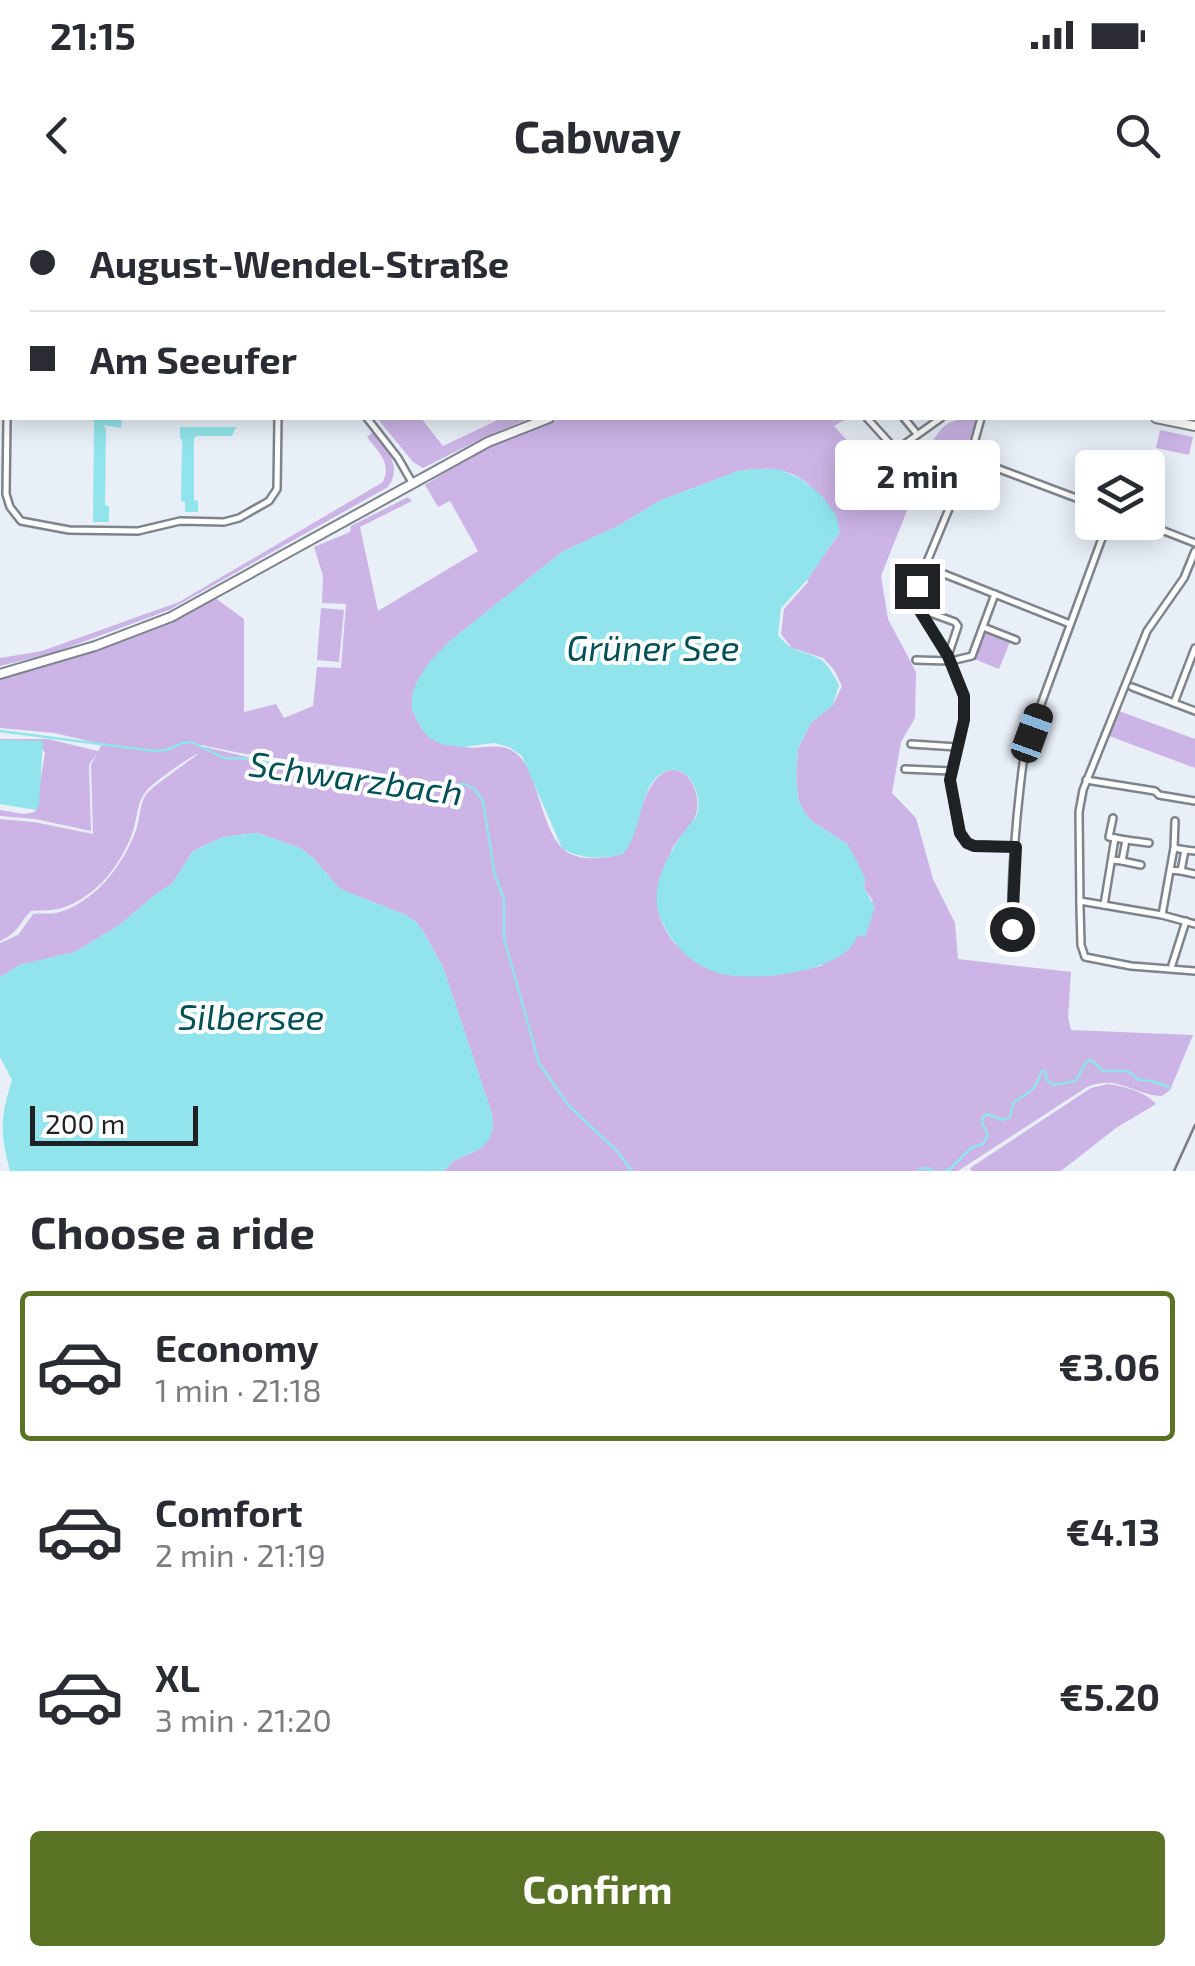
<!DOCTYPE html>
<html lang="en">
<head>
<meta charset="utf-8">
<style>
	body { margin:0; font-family:"Exo 2",sans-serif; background:#f2f2f3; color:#2b2b33; height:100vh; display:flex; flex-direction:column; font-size:38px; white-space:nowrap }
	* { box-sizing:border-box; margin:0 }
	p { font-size:32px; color:#7c7c81 }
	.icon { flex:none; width:55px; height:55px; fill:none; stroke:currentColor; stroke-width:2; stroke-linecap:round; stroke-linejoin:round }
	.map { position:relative; height:971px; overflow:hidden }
	.sheet { display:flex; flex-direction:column; background:#fff; flex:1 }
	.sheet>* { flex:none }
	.top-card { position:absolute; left:0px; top:0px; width:1195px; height:220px; box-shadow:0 5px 25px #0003; display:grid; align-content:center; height:220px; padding:0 30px; background:#fff }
	.controls { position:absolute; left:1075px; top:250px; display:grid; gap:20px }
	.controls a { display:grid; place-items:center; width:90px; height:90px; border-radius:10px; background:#fff; box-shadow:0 5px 25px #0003; font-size:50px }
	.scale { position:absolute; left:30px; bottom:25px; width:168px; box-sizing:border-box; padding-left:10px; border:5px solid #1f2225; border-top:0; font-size:28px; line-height:35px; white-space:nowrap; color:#1f2225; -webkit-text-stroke:8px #fff; paint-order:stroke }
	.end { position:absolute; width:45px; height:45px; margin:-22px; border:12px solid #1f2225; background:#fff; box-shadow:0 0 0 5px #fff }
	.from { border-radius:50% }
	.bubble { position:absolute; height:70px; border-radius:10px; background:#fff; box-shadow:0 5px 25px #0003; font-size:32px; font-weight:700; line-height:70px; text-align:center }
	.car { position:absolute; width:30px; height:60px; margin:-30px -15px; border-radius:12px; box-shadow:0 0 8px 2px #0007; background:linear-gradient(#222 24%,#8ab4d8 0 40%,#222 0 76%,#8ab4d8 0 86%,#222 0) }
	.top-card b { display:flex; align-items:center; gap:35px; height:95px; font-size:38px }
	.top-card b+b { border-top:2px solid #e1e1e2 }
	.top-card i { width:25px; height:25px; background:#2b2b33 }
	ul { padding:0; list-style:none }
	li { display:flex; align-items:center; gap:30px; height:150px; margin:0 20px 15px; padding:0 10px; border:5px solid transparent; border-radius:10px }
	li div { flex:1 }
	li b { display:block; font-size:38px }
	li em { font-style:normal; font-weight:700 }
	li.on { border-color:#5a7325 }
	li>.icon { width:90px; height:90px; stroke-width:1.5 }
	h2 { padding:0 30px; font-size:45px; line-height:120px }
	.button { display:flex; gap:20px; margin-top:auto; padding:20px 30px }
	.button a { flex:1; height:115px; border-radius:10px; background:#5a7325; color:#fff; font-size:40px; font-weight:700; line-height:115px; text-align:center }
	.status { display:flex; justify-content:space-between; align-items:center; height:70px; padding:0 50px; background:#fff; direction:ltr }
	.status svg { height:28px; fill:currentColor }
	header { display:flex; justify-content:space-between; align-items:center; height:130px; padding:0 30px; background:#fff; font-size:45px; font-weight:700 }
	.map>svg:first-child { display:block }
	.green { fill:#ccb4e7; fill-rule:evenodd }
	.water { fill:#91e4eb }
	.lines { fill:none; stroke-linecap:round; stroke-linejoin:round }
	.stream { stroke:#91e4eb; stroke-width:2.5 }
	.minor-casing { stroke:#7e848c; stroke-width:10 }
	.tertiary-casing { stroke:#7e848c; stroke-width:11 }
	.secondary-casing { stroke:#7e848c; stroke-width:12 }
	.minor { stroke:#fff; stroke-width:5 }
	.tertiary { stroke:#fff; stroke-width:6 }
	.secondary { stroke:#fff; stroke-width:8 }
	.rail { stroke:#777c81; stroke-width:2.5 }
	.route { stroke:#1f2225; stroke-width:12 }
	.labels { text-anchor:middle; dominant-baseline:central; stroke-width:8; stroke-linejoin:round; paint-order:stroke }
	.water-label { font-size:35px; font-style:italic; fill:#015056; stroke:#fff }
</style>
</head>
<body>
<div class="status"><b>21:15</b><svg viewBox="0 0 49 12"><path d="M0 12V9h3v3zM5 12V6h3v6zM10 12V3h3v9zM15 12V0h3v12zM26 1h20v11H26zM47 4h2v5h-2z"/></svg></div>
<header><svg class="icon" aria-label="back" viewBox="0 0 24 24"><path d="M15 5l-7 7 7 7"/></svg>Cabway<svg class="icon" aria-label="search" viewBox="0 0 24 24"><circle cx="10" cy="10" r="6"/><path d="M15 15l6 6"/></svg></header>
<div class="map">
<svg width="1195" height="971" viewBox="0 0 1195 971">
	<rect width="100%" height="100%" fill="#e8eff7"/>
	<g class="green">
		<rect x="753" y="0" width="250" height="2"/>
		<path d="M377,218H421L443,246L502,218H531L485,237L423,268L413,262Z"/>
		<path d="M568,218H848L834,226L884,281C896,274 909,267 919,258C942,234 937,218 976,218L962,266L935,262L908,308L881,376L888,419L916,472L915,518L901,542L892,593L916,618L933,679L955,723L958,759L1071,772L1068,817L1071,830L1193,835L1170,890L1162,896C1133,895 1118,874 1087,887L958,971H444L453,961L480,949L492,914L443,767L423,731L416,722L406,715L340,689L313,658L300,648L257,633L223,637L193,651L172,684L156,694L121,724L75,752L20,765L0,777V743L18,735L33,714C40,713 49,714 56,713C93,704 122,667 135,633C140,621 139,607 145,596C150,587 189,562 199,553C189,557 149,585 144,594C137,604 137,619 133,631C122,663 97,697 62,708C53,711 41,710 31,711C17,725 21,731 0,741V619L34,622L93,634L91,565L97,553L89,565L91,631L35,619L0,616V610L23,614L35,612L45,553L40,545L0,546V539H48L98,551L102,544L54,533L0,528V477C76,458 143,432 214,397L244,419V512L276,504L284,518L313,506L317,467L341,468L346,404L322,403L323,376L314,347L350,332L351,326L408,297L412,301L360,327L378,411L478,351L450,301L438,307L425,285C469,258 516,227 568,218ZM754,269C762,269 771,268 779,270C813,277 826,304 840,332L807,380L808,382L784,409L781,434L792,448L823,458L834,470L842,486L833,505L811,523L798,548L796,574L798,599L804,612L813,622L847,644L865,679L864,688L873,701L821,766L799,771L768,776L675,744C668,735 659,721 659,709C659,699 668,657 672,649C679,636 695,624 697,610C701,581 675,552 653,583C639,604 637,632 623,654C561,668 554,647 537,592C533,581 529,566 520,557C503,538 480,552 460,546C448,542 435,536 423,531L412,510L450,441L562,352L620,325L659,301L738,271ZM201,545L245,554L361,569L383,574L382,576L361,571L252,558L200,546Z"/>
		<path d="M1160,230L1193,237L1189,255L1156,248Z"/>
		<path d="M373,232C387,249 403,266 388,287L169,410L53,453L0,466V458L42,451L179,402L383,282C392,263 378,252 367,237Z"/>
		<path d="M321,408L344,410L339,462L317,460Z"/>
		<path d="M984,432L1010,442L999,469L974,459Z"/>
		<path d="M1119,511L1195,539V568L1109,536Z"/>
		<path d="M1108,884C1123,886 1146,892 1156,904L1116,928L1061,971H972L970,968L1091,888Z"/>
	</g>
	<g class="water">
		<path d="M91,218H122L121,228L104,225L106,231L105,305L109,306V322H93L94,222Z"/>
		<path d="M180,227H236L232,236H197L194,238V300L198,301V312H185V302L181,301L182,239H180Z"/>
		<path d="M754,269H779L801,279L822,296L836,315L840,332L807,380L781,408L778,435C795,455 799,448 820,459C829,465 834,476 839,485L833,505L811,523L798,548L796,574L798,599L804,612L813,622L847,644L859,665L865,679L864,688L875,707L865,737L858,735C857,737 852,746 850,748C825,774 745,784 712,771C687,761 670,741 660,717C649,688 667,656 684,632C687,627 695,620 697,614C703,593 687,559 662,573C641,586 642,621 631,641C629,646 626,650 623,654C601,659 581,660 562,648L522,556L509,547L494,543L464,547L444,545L431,539L423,531L412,510V496L416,483L430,461L450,441L562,352L620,325L659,301L738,271Z"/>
		<path d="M0,540L43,541L39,604L36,610L0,604Z"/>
		<path d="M257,633L300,648L313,658L340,689L406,715L416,722L423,731L443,767L492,914L493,928L489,940L480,949L453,961L444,971H10C0,932 0,919 12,880L0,857V777L20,765L75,752L121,724L156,694L172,684L193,651L223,637Z"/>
	</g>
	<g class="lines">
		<g class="stream">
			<path d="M775,0L778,2"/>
			<path d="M440,2L442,0"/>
			<path d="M810,2L818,0"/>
			<path d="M1021,2V0"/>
			<path d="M1192,109H1195"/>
			<path d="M0,112H2"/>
			<path d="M0,531L154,551L167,550L182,543L191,542L224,558L256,559L312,573L358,578L384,586L418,589L465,584L475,589L483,602L495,676L504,699V738L539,863L569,906L617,951L632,971"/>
			<path d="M920,971V969L927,968L934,971"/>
			<path d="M944,971L949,970L971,948L983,944L988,934L982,923L983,917L987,914L1003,920L1010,917L1014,902C1029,891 1035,893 1041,872L1045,871L1047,880L1053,885L1076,881L1086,862L1091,860L1103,871H1128L1139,880L1152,881L1169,887"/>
		</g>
		<defs>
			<g id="minor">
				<path d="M606,0V2"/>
				<path d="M719,0L720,2"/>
				<path d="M1149,0V2"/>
				<path d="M144,2V0"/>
				<path d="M489,2L490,0"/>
				<path d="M710,2L713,0"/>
				<path d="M0,17H2"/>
				<path d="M7,218L6,294L10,307L21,321L69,330L138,331L180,321L224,322L239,318L269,301L277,289L278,218"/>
				<path d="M367,218L398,258L413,284"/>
				<path d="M867,218L895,249L904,251L906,243L941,218"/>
				<path d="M904,218L917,234"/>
				<path d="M981,218L970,258L917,386L916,400L920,411L948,456L964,496V520L950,580L959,633L967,643L974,645L1016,647"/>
				<path d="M970,258L1092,304"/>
				<path d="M1141,322L1195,343"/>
				<path d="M1195,351L1184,378L1147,431L1083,590L1079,612L1080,707L1081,745L1085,757L1131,766L1195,771"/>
				<path d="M924,366L1070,424"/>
				<path d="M920,411L922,410L955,422L958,426L948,456"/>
				<path d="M983,427L1016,440"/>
				<path d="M916,460L951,461L972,456L995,394"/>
				<path d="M1132,487L1195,511"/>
				<path d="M1174,503L1195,448"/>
				<path d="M911,544L957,547"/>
				<path d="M905,569L951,571"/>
				<path d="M1086,580L1155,591L1159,595L1195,601"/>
				<path d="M1113,618L1109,637L1115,638"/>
				<path d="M1126,640L1149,643"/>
				<path d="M1174,648L1175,621"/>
				<path d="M1185,650L1195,651"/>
				<path d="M1122,661L1141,665"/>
				<path d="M1181,671L1195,674"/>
				<path d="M1080,701L1162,715L1195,724"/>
				<path d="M1104,705L1115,638L1126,640L1122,661L1112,660"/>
				<path d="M1162,715L1174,648L1185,650L1181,671L1170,670"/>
				<path d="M1016,739C1005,719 1020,574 1026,545L1108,322"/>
				<path d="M1172,765L1186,721"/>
			</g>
			<path id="tertiary" d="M1011,2V0"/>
			<g id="secondary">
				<path d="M1156,218L1195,226"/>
				<path d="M0,474L95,446L171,417L488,242L549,218"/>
			</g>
		</defs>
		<use href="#minor" class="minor-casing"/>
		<use href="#tertiary" class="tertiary-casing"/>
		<use href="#secondary" class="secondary-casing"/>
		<use href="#minor" class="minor"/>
		<use href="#tertiary" class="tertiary"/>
		<use href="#secondary" class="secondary"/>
		<path class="rail" d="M1174,971L1195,925"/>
	</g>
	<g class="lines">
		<path class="route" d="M917,386L916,400L920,411L948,456L964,496V520L950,580L960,633L967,643L974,646L1016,647L1012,729"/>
	</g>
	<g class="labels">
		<g class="water-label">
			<text x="653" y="447">Grüner See</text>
			<text transform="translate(356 577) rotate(8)">Schwarzbach</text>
			<text x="251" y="816">Silbersee</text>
		</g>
	</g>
</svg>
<div class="controls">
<a><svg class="icon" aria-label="layers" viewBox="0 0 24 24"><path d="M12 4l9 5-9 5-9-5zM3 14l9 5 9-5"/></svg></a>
</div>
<div class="scale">200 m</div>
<i class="end from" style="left:1012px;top:729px"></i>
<i class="end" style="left:917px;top:386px"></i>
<div class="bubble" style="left:835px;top:240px;width:165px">2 min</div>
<i class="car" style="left:1032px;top:533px;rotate:20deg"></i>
<div class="top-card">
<b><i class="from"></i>August-Wendel-Straße</b>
<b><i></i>Am Seeufer</b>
</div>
</div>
<section class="sheet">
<h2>Choose a ride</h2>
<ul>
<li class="on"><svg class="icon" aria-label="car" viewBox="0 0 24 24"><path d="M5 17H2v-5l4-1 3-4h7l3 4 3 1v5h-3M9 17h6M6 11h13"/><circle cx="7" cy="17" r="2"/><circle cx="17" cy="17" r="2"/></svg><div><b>Economy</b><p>1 min · 21:18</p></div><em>€3.06</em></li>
<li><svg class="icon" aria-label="car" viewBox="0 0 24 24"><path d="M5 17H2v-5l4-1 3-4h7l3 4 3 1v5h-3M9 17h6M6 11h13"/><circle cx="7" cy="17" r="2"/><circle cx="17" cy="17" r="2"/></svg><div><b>Comfort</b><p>2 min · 21:19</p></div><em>€4.13</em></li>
<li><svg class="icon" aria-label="car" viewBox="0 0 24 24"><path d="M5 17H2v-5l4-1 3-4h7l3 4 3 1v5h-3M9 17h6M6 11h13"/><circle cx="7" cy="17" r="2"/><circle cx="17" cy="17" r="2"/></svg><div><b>XL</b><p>3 min · 21:20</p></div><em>€5.20</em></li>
</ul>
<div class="button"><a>Confirm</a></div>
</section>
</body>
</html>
